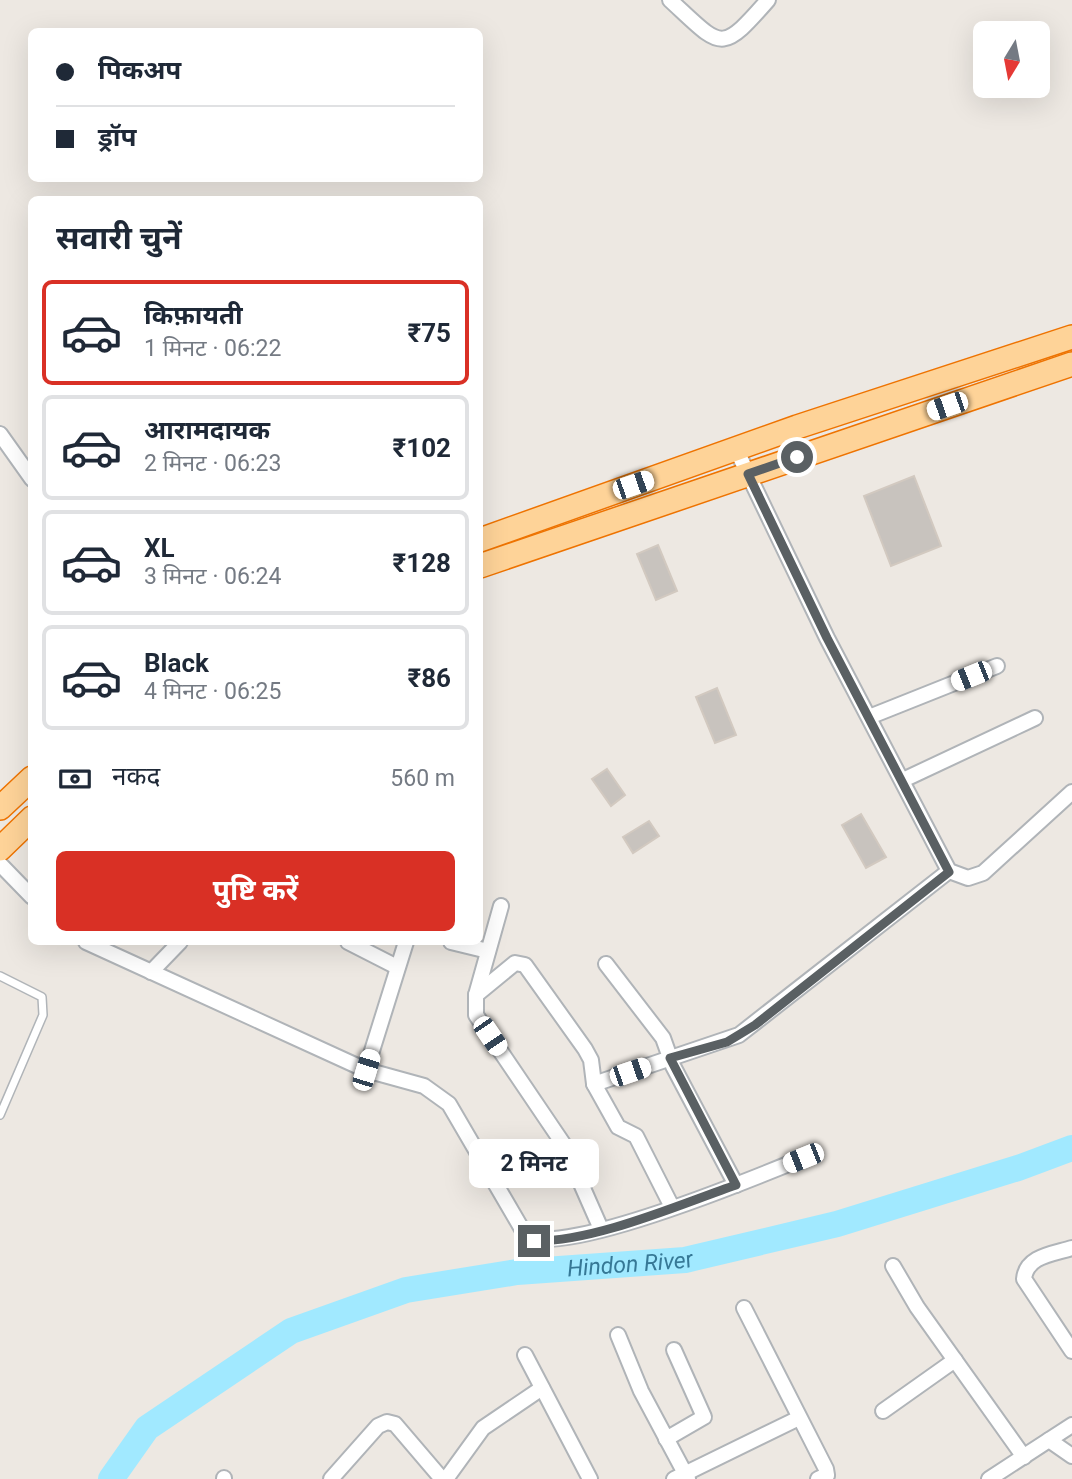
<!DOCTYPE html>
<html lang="hi">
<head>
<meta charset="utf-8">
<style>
	body { margin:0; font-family:Roboto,"Noto Sans Devanagari",sans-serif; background:#f2f2f3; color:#1f2937; height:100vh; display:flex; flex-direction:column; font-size:26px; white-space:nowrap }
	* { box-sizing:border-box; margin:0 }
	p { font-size:23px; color:#747a83 }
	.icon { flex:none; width:38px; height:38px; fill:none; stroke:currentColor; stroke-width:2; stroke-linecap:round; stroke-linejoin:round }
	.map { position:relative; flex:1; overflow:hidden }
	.side { position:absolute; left:28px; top:196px; width:455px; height:749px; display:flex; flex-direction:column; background:#fff; border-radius:10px; box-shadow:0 7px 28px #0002 }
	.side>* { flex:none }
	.hud { position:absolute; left:28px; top:28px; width:455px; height:154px; border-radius:10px; box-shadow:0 7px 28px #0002; display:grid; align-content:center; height:154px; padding:0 28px; background:#fff }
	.needle { width:46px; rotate:190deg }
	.tools { position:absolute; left:973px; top:21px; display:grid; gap:14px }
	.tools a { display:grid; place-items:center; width:77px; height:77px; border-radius:10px; background:#fff; box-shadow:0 7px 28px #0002; font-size:35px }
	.end { position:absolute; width:32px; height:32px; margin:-16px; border:9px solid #5a6063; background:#fff; box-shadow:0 0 0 4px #fff }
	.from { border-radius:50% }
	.bubble { position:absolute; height:49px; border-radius:10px; background:#fff; box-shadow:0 7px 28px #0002; font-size:23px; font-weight:700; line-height:49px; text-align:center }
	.car { position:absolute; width:21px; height:42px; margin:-21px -10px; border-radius:9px; box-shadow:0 0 5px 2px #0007; background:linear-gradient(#fff 24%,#345 0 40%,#fff 0 76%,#345 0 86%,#fff 0) }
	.hud b { display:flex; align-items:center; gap:24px; height:66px; font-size:26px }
	.hud b+b { border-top:2px solid #e0e1e3 }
	.hud i { width:18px; height:18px; background:#1f2937 }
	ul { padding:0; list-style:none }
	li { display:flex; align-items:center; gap:21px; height:105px; margin:0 14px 10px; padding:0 14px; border:4px solid #e0e1e3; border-radius:10px }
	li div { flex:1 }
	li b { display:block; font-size:26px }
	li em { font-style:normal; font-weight:700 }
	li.current { border-color:#d93025 }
	li>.icon { width:63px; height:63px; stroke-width:1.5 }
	h2 { padding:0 28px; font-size:32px; line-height:84px }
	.pay { display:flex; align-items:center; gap:18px; height:77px; padding:0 28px; font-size:26px }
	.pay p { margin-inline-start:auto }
	.primary-button { display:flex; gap:14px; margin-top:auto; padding:14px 28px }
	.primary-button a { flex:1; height:80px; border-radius:10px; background:#d93025; color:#fff; font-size:28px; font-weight:700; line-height:80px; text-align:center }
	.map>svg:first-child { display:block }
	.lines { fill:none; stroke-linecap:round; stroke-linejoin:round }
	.river { stroke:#a1e9ff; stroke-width:26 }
	.building { fill:#c8c3be; stroke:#d2c9c0; stroke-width:2 }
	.service-casing { stroke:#b0b4b8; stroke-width:10 }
	.minor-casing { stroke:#b0b4b8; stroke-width:18 }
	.trunk-casing { stroke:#ee7301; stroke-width:26 }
	.service { stroke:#fff; stroke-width:7 }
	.minor { stroke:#fff; stroke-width:14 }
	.trunk { stroke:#fed398; stroke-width:23 }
	.route { stroke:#5a6063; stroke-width:9 }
	.labels { text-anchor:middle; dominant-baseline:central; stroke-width:5; stroke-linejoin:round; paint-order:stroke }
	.water-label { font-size:23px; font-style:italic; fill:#367896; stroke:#fff }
</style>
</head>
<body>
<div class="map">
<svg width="1072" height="1479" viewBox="0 0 1072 1479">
	<rect width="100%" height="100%" fill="#ede8e2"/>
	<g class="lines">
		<path class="river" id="s1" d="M111,1479L147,1428L291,1331L406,1290L517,1272L685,1260L837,1224L1018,1168L1072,1148"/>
	</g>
	<g class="building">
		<path d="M914,476L941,546L891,566L864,496Z"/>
		<path d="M658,545L677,591L656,600L637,554Z"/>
		<path d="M717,688L736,735L715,743L696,697Z"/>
		<path d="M607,769L625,795L611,806L592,779Z"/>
		<path d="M861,814L886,857L866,868L842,825Z"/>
		<path d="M649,821L659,836L633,853L623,837Z"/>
	</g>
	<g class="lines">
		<defs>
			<path id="service" d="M0,976L42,997L43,1015L0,1115"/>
			<g id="minor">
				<path d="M670,0C722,48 720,55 768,0"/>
				<path d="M0,434L32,479"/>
				<path d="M736,449L827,638L949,871L968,878L983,873L1072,792"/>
				<path d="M869,717L997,666"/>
				<path d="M903,780L1035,718"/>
				<path d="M0,864L32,897"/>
				<path d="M501,906L476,995V1015L564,1145L601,1229"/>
				<path d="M86,942L366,1070L424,1086L449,1104L526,1236C564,1257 757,1177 803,1158"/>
				<path d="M348,942L397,967"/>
				<path d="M451,942L488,951"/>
				<path d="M606,964L663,1038L673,1066L736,1185"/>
				<path d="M151,972L180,942"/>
				<path d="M476,995L515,963L525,965L585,1049L591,1060L594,1084L618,1127L636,1136L672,1207"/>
				<path d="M366,1070L406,942"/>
				<path d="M594,1084L739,1035L949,871"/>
				<path d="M1072,1248C1053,1254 1026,1256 1024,1279L1072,1351"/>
				<path d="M893,1266L917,1307L1024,1457"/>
				<path d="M744,1308L826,1469L827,1475L818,1479"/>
				<path d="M618,1335L641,1391L688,1479"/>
				<path d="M525,1355L590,1479"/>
				<path d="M883,1411L955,1360"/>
				<path d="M666,1439L704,1417L674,1350"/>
				<path d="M1049,1440L1072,1456"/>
				<path d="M224,1478V1479"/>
				<path d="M331,1479L378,1426L387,1422L395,1424L442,1479"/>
				<path d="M446,1479L483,1428L542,1388"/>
				<path d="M674,1479L799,1418"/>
				<path d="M989,1479L1072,1425"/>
			</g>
			<g id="trunk">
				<path d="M480,540L797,427L1072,337"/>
				<path d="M480,566L1072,364"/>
				<path d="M0,808L32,778"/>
				<path d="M0,849L32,818"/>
			</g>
		</defs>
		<use href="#service" class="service-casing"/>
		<use href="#minor" class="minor-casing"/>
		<use href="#trunk" class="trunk-casing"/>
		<use href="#service" class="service"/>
		<use href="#minor" class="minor"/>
		<use href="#trunk" class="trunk"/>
	</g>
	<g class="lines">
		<path class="route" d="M534,1241C594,1242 678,1205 736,1185L670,1058L727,1042L755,1025L949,872L827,638L748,474L797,457"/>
	</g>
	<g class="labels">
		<g class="water-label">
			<text stroke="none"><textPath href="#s1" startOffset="584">Hindon River</textPath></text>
		</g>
	</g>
</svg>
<div class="tools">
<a><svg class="needle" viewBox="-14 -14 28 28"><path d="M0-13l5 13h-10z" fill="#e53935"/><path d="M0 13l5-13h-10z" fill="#747a83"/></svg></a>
</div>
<i class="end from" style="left:797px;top:457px"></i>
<i class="end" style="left:534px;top:1241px"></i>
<div class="bubble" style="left:469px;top:1139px;width:130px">2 मिनट</div>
<i class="car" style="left:947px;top:406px;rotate:251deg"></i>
<i class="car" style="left:633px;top:485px;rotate:71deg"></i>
<i class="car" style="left:971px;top:676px;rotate:248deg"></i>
<i class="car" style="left:490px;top:1036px;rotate:146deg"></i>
<i class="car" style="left:366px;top:1070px;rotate:17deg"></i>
<i class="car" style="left:630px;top:1072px;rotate:71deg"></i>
<i class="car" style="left:803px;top:1158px;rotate:248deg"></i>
<div class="hud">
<b><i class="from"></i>पिकअप</b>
<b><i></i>ड्रॉप</b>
</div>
<section class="side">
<h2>सवारी चुनें</h2>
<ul>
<li class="current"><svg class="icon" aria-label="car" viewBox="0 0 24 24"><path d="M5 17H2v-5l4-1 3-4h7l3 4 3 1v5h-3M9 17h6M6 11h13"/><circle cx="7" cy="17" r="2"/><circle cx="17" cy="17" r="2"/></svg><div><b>किफ़ायती</b><p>1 मिनट · 06:22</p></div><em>₹75</em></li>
<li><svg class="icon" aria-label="car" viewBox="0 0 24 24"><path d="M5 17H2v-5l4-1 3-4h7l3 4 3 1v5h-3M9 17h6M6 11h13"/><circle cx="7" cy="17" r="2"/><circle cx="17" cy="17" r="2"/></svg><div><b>आरामदायक</b><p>2 मिनट · 06:23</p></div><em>₹102</em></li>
<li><svg class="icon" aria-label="car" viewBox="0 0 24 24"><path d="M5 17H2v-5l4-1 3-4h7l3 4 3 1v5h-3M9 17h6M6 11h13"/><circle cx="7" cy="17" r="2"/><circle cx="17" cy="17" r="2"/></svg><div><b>XL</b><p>3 मिनट · 06:24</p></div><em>₹128</em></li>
<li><svg class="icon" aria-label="car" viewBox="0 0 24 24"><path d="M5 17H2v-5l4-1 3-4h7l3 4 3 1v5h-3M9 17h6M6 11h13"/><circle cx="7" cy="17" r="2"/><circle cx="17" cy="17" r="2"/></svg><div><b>Black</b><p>4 मिनट · 06:25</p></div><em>₹86</em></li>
</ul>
<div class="pay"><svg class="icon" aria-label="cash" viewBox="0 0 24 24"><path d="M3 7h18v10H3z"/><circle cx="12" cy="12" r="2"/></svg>नकद<p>560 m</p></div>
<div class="primary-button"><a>पुष्टि करें</a></div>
</section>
</div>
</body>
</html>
